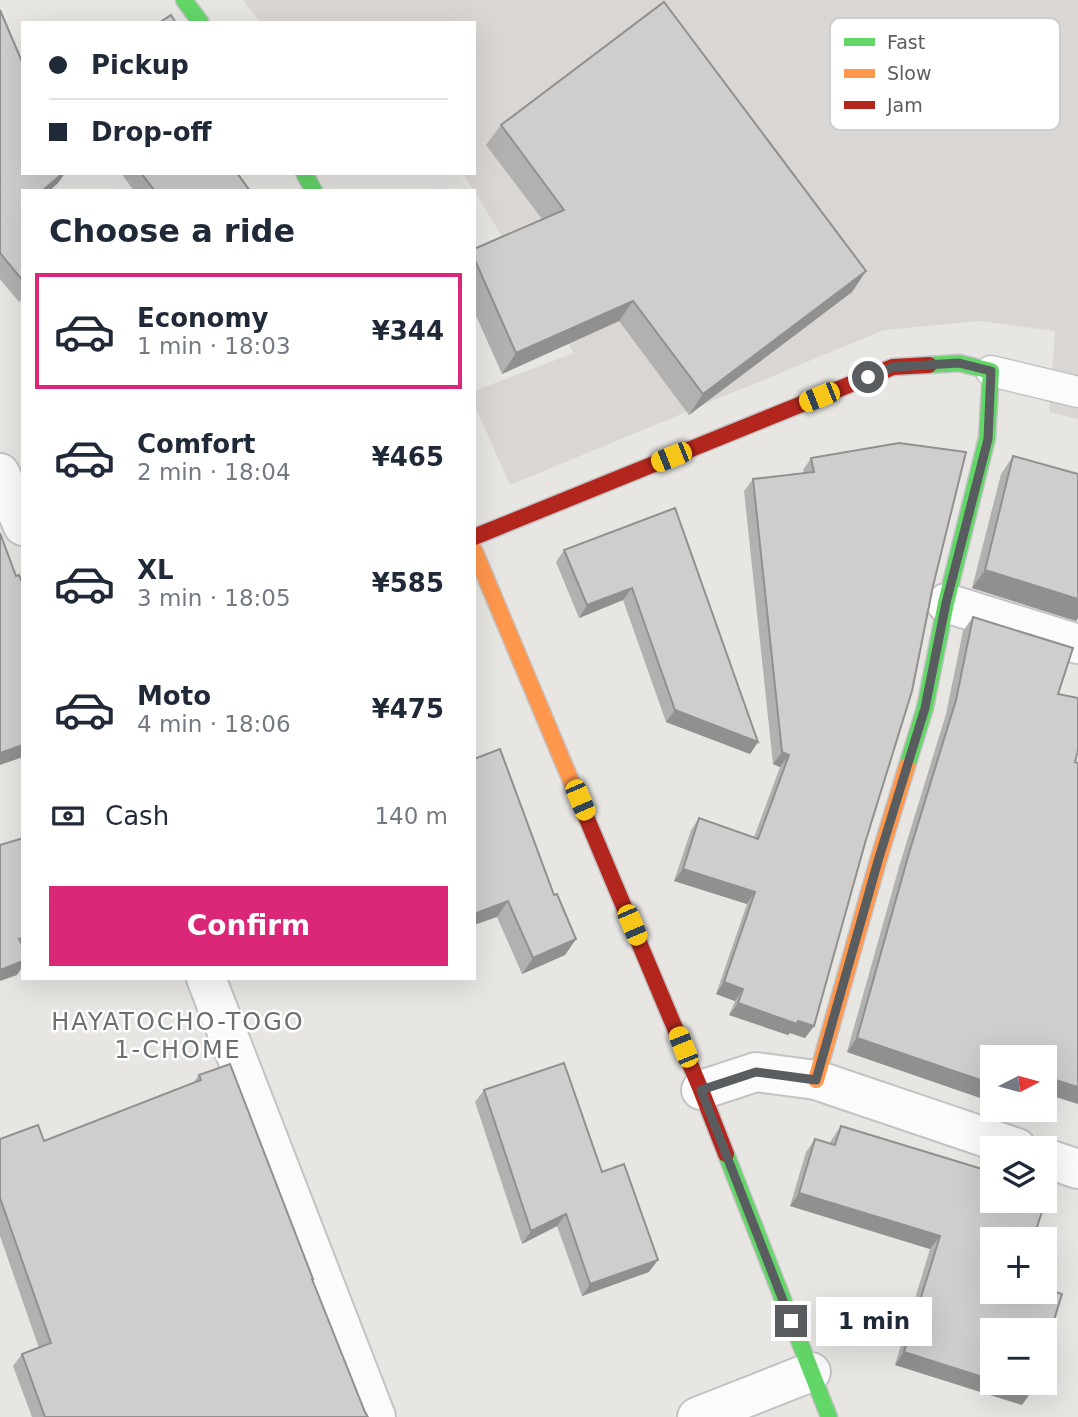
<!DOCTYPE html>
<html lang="en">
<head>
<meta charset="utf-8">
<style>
	body { margin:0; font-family:"DejaVu Sans",sans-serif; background:#f6f6f7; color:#1f2937; height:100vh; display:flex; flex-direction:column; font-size:26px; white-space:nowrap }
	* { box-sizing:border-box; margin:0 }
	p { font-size:23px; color:#747a83 }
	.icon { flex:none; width:38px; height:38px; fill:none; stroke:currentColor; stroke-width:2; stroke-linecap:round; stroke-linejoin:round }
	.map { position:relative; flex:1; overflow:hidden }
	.sheet { position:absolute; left:21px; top:189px; width:455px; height:791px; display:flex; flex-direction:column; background:#fff; border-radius:0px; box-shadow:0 7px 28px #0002 }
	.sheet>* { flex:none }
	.guide { position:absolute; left:21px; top:21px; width:455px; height:154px; border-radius:0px; box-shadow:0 7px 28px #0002; display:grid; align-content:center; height:154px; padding:0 28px; background:#fff }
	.needle { width:46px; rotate:84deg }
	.controls { position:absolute; left:980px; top:1045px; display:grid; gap:14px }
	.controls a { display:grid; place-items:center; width:77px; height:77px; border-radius:0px; background:#fff; box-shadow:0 7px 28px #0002; font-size:35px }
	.end { position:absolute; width:32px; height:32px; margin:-16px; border:9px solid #595d5f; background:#fff; box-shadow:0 0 0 4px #fff }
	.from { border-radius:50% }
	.bubble { position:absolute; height:49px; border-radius:0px; background:#fff; box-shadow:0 7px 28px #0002; font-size:23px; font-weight:600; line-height:49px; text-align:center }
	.car { position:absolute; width:21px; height:42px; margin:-21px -10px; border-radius:9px; box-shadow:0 0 5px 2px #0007; background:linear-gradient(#f5c518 24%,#345 0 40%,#f5c518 0 76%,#345 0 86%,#f5c518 0) }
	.guide b { display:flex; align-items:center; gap:24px; height:66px; font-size:26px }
	.guide b+b { border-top:2px solid #e0e1e3 }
	.guide i { width:18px; height:18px; background:#1f2937 }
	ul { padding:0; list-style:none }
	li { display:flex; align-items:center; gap:21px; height:116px; margin:0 14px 10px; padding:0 14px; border:4px solid transparent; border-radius:0px }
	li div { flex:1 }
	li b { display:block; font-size:26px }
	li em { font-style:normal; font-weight:600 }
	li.current { border-color:#db2777 }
	li>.icon { width:63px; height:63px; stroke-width:1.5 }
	h2 { padding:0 28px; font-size:32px; line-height:84px }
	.pay { display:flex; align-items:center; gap:18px; height:77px; padding:0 28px; font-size:26px }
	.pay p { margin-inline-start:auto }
	.primary-button { display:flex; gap:14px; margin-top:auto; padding:14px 28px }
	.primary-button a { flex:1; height:80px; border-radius:0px; background:#db2777; color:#fff; font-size:28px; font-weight:600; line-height:80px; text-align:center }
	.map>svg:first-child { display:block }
	.education { fill:#dad6d3 }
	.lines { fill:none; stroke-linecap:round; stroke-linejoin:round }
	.lane-casing { stroke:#c4c3c4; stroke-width:33 }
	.street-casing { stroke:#c4c3c4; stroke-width:42 }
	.fast-casing { stroke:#c3c3c3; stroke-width:19 }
	.slow-casing { stroke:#c3c3c3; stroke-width:19 }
	.jam-casing { stroke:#c3c3c3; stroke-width:19 }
	.lane { stroke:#fcfbfb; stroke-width:30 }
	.street { stroke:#fcfbfb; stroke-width:38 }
	.fast { stroke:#63d668; stroke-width:16 }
	.slow { stroke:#ff974d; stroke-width:16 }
	.jam { stroke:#b3261e; stroke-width:16 }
	.wall { fill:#b2b1af }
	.shaded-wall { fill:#91908f }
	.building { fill:#cfcecc; stroke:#91908f; stroke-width:2 }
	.route { stroke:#595d5f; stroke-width:9 }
	.labels { text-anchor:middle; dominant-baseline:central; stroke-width:5; stroke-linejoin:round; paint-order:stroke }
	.neighbourhood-label { font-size:24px; letter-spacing:2px; fill:#6a6f71; stroke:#fff }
	.key { fill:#fff; stroke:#cdcecf; stroke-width:2 }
	.key-label { font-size:19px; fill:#595d5f }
</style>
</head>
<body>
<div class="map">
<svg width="1078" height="1417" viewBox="0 0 1078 1417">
	<rect width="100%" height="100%" fill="#e8e6e3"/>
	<path class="education" d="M243,0H1078V419L1049,412L1055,331L979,321L884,330L510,485L474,404V391L574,353L463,173H474V23H261Z"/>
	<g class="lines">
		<defs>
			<path id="lane" d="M991,371L1078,392"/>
			<g id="street">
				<path d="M0,473L23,526"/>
				<path d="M946,603L1078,644"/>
				<path d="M206,978L376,1417"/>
				<path d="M701,1090L756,1072L816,1080L1017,1148"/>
				<path d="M1045,1158L1078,1169"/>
				<path d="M697,1417L811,1372"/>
			</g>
			<g id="fast">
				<path d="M184,0L201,23"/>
				<path d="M304,173L314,191"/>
				<path d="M907,766L925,708L946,603L987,438L991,371L959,363L929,365"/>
				<path d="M726,1154L829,1417"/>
			</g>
			<g id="slow">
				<path d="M474,550L579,800"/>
				<path d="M816,1080L878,861L907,766"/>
			</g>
			<g id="jam">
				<path d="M474,537L893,367L929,365"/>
				<path d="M579,800L701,1090L726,1154"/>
			</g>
		</defs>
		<use href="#lane" class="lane-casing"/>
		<use href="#street" class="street-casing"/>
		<use href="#fast" class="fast-casing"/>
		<use href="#slow" class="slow-casing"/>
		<use href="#jam" class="jam-casing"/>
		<use href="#lane" class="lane"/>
		<use href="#street" class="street"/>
		<use href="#fast" class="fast"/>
		<use href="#slow" class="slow"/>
		<use href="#jam" class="jam"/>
	</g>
	<g class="wall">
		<path d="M0,10L23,173H65L58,183L49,191H23V299L19,302L0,279Z"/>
		<path d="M501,125L866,271L852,292L689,415L619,321L502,374L474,311V258L542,219L486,145Z"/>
		<path d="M121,173H237L250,191H134Z"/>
		<path d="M899,443L865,843L814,1026L805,1038L790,1033L788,1035L729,1015L735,1001L716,994L747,904L674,881L691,830L699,818L754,837L780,767L773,764L744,491L753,479L804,473L803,470L811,458Z"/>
		<path d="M1013,456L1078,474V618L1076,621L972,588L1001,474Z"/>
		<path d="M675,508L758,742L750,754L666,722L623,600L579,618L556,562L564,550Z"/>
		<path d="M973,617L1058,694L1075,762L1051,1096L1049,1103L1045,1109V1057H992V1102L847,1052L899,867L946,714L963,631Z"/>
		<path d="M474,759L554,895L576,939L565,955L522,974L497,917Z"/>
		<path d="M199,1075L312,1280L365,1412L368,1417H32L13,1366L22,1354L39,1348L0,1236V1139L44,1141L193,1083Z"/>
		<path d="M484,1090L649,1272L582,1296L557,1226L522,1244L475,1102Z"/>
		<path d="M841,1126L992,1239L1022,1405L895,1365L930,1249L790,1206L806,1152L815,1139L830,1143L832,1139Z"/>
	</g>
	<g class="shaded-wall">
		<path d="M63,173H65L58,183L49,191H42Z"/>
		<path d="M866,271L852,292L689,415L703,394Z"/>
		<path d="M633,301L619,321L502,374L516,353Z"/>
		<path d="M985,570L1078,599V618L1076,621L972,588Z"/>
		<path d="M632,588L623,600L579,618L587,605Z"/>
		<path d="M675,710L758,742L750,754L666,722Z"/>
		<path d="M23,745V757L0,765V753Z"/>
		<path d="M782,752L789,755L780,767L773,764Z"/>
		<path d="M683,869L755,892L747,904L674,881Z"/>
		<path d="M508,901L497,917L474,925V914Z"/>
		<path d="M576,939L565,955L522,974L533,958Z"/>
		<path d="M23,961V966L17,975L0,981V970Z"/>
		<path d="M724,982L743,989L735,1001L716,994Z"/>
		<path d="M738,1003L798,1021L814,1026L805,1038L790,1033L788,1035L729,1015Z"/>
		<path d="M857,1038L992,1084V1102L847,1052Z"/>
		<path d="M1056,1080L1078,1087V1104L1046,1094Z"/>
		<path d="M1015,1110H1045L1039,1118Z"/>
		<path d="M799,1193L940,1236L930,1249L790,1206Z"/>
		<path d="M566,1214L557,1226L522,1244L531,1231Z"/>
		<path d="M658,1260L649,1272L582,1296L590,1284Z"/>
		<path d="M904,1352L992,1380V1382H999L1031,1392L1022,1405L895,1365Z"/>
	</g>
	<g class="building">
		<path d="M664,2L866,271L703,394L633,301L516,353L474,258V249L564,210L501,125Z"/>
		<path d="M0,10L23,64V173H63L42,191H23V281L0,253Z"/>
		<path d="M171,15L176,23H159Z"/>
		<path d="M141,173H237L250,191H155Z"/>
		<path d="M899,443L966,452L933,586L912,691L865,843L814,1026L798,1021L797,1024L738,1003L743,989L724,982L755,892L683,869L699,818L758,839L789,755L782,752L753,479L814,472L811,458Z"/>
		<path d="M1013,456L1078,474V599L985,570Z"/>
		<path d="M675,508L758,742L675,710L632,588L587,605L564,550Z"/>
		<path d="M0,533L16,576L19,575L23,585V745L0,753Z"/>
		<path d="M973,617L1073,648L1058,694L1078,698V750L1075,762L1078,763V1087L1056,1080L1049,1103L1045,1102V1057H992V1084L857,1038L909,853L956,700Z"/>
		<path d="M500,749L554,895L557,894L576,939L533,958L508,901L474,914V759Z"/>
		<path d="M23,838V938L19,939L23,947V961L0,970V845Z"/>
		<path d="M564,1063L602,1172L624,1164L658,1260L590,1284L566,1214L531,1231L484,1090Z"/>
		<path d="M230,1064L313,1279H312L365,1412L368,1417H45L22,1354L51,1343L0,1198V1139L38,1125L44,1141L201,1080L199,1075Z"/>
		<path d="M841,1126L992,1172V1200H1045V1189L1049,1190L1033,1239H992V1292H1045V1288L1062,1294L1045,1349V1330H992V1380L904,1352L940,1236L799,1193L815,1139L835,1145Z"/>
		<path d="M999,1382H1034L1031,1392Z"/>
	</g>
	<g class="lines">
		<path class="route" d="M791,1321L701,1090L756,1072L816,1080L878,861L925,708L946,603L988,439L991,371L959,363L893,367L868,377"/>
	</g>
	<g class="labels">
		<g class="neighbourhood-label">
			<text x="178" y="1022">HAYATOCHO-TOGO<tspan x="178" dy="28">1-CHOME</tspan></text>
		</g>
	</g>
	<rect x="830" y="18" width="230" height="112" rx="10" class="key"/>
	<rect x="844" y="38" width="31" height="8" fill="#63d668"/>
	<rect x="844" y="69" width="31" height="9" fill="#ff974d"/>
	<rect x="844" y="101" width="31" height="8" fill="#b3261e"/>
	<g class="key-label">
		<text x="887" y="49">Fast</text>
		<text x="887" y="80">Slow</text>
		<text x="887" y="112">Jam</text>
	</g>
</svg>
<div class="controls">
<a><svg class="needle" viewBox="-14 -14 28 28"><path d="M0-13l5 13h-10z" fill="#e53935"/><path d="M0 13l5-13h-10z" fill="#747a83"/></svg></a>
<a><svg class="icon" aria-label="layers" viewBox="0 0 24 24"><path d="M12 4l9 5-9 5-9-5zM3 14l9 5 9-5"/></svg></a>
<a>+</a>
<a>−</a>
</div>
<i class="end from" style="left:868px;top:377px"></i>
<i class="end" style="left:791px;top:1321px"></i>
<div class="bubble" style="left:816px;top:1297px;width:116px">1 min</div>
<i class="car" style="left:819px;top:397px;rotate:248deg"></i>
<i class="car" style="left:671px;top:457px;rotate:248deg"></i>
<i class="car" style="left:580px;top:800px;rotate:157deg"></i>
<i class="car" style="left:632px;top:925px;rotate:157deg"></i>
<i class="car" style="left:683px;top:1047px;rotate:338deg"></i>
<div class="guide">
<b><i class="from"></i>Pickup</b>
<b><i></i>Drop-off</b>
</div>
<section class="sheet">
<h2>Choose a ride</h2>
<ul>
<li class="current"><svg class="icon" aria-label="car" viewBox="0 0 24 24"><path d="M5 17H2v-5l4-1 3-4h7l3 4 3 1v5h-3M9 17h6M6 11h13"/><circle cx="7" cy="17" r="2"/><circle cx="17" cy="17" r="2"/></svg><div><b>Economy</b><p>1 min · 18:03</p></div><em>¥344</em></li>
<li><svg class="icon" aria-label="car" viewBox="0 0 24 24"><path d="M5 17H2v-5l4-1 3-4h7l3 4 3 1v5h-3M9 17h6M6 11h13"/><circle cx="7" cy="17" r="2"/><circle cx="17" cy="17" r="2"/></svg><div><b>Comfort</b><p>2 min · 18:04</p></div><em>¥465</em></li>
<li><svg class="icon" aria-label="car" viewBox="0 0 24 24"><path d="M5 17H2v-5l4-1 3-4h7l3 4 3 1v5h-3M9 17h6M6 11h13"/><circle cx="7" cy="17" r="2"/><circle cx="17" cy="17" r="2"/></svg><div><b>XL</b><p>3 min · 18:05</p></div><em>¥585</em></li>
<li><svg class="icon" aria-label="car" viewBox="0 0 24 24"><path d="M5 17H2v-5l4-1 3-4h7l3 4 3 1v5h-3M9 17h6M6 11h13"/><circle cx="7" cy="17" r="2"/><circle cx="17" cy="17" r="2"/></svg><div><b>Moto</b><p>4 min · 18:06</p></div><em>¥475</em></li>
</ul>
<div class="pay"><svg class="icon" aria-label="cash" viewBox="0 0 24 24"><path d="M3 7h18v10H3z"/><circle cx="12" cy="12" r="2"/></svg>Cash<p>140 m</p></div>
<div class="primary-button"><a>Confirm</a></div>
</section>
</div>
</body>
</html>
